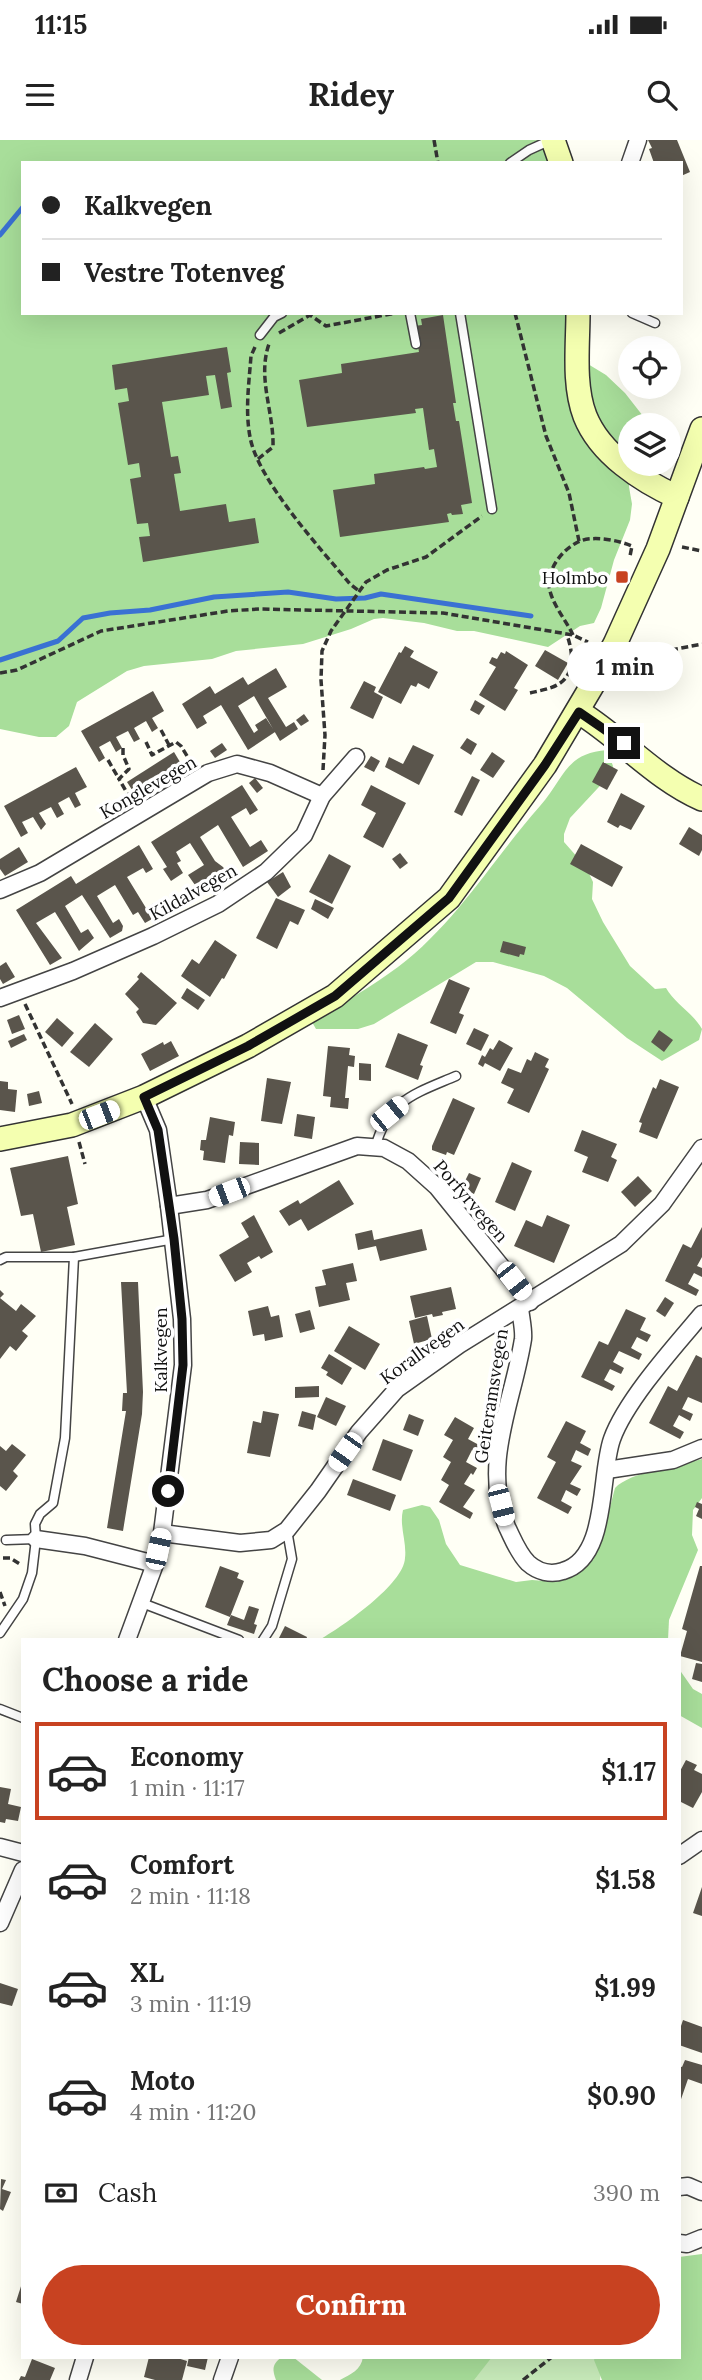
<!DOCTYPE html>
<html lang="en">
<head>
<meta charset="utf-8">
<style>
	body { margin:0; font-family:Lora,serif; background:#f2f2f2; color:#222; height:100vh; display:flex; flex-direction:column; font-size:26px; white-space:nowrap }
	* { box-sizing:border-box; margin:0 }
	p { font-size:23px; color:#767676 }
	.icon { flex:none; width:38px; height:38px; fill:none; stroke:currentColor; stroke-width:2; stroke-linecap:round; stroke-linejoin:round }
	.map { position:relative; flex:1; overflow:hidden }
	.panel { position:absolute; left:21px; top:1498px; width:660px; height:721px; display:flex; flex-direction:column; background:#fff; border-radius:0px; box-shadow:0 7px 28px #0002 }
	.panel>* { flex:none }
	.banner { position:absolute; left:21px; top:21px; width:662px; height:154px; border-radius:0px; box-shadow:0 7px 28px #0002; display:grid; align-content:center; height:154px; padding:0 21px; background:#fff }
	.fabs { position:absolute; left:618px; top:196px; display:grid; gap:14px }
	.fabs a { display:grid; place-items:center; width:63px; height:63px; border-radius:50%; background:#fff; box-shadow:0 7px 28px #0002; font-size:35px }
	.end { position:absolute; width:32px; height:32px; margin:-16px; border:9px solid #111; background:#fff; box-shadow:0 0 0 4px #fff }
	.from { border-radius:50% }
	.bubble { position:absolute; height:49px; border-radius:24px; background:#fff; box-shadow:0 7px 28px #0002; font-size:23px; font-weight:700; line-height:49px; text-align:center }
	.car { position:absolute; width:21px; height:42px; margin:-21px -10px; border-radius:9px; box-shadow:0 0 5px 2px #0007; background:linear-gradient(#fff 24%,#345 0 40%,#fff 0 76%,#345 0 86%,#fff 0) }
	.banner b { display:flex; align-items:center; gap:24px; height:66px; font-size:26px }
	.banner b+b { border-top:2px solid #e0e0e0 }
	.banner i { width:18px; height:18px; background:#222 }
	ul { padding:0; list-style:none }
	li { display:flex; align-items:center; gap:21px; height:98px; margin:0 14px 10px; padding:0 7px; border:4px solid transparent; border-radius:0px }
	li div { flex:1 }
	li b { display:block; font-size:26px }
	li em { font-style:normal; font-weight:700 }
	li.active { border-color:#c84221 }
	li>.icon { width:63px; height:63px; stroke-width:1.5 }
	h2 { padding:0 21px; font-size:32px; line-height:84px }
	.pay { display:flex; align-items:center; gap:18px; height:77px; padding:0 21px; font-size:26px }
	.pay p { margin-inline-start:auto }
	.action { display:flex; gap:14px; margin-top:auto; padding:14px 21px }
	.action a { flex:1; height:80px; border-radius:42px; background:#c84221; color:#fff; font-size:28px; font-weight:700; line-height:80px; text-align:center }
	.status { display:flex; justify-content:space-between; align-items:center; height:49px; padding:0 35px; background:#fff; direction:ltr }
	.status svg { height:19px; fill:currentColor }
	header { display:flex; justify-content:space-between; align-items:center; height:91px; padding:0 21px; background:#fff; font-size:32px; font-weight:700 }
	.map>svg:first-child { display:block }
	.green { fill:#c9ecbb }
	.forest { fill:#a8de9a }
	.lines { fill:none; stroke-linecap:round; stroke-linejoin:round }
	.stream { stroke:#3a71d3; stroke-width:5 }
	.building { fill:#5a554c }
	.lane-casing { stroke:#444; stroke-width:11 }
	.street-casing { stroke:#444; stroke-width:19 }
	.secondary-casing { stroke:#333; stroke-width:26 }
	.path { stroke:#333; stroke-width:3.5; stroke-dasharray:7 3.5; stroke-linecap:butt }
	.lane { stroke:#fff; stroke-width:8 }
	.street { stroke:#fff; stroke-width:16 }
	.secondary { stroke:#f4ffb0; stroke-width:23 }
	.route { stroke:#111; stroke-width:9 }
	.poi-dot { fill:#c84221; stroke:#fff; stroke-width:2.5 }
	.labels { text-anchor:middle; dominant-baseline:central; stroke-width:7; stroke-linejoin:round; paint-order:stroke }
	.poi-label { font-size:18px; fill:#111; stroke:#fff; text-anchor:end }
	.street-label { font-size:18px; fill:#111; stroke:#fff }
</style>
</head>
<body>
<div class="status"><b>11:15</b><svg viewBox="0 0 49 12"><path d="M0 12V9h3v3zM5 12V6h3v6zM10 12V3h3v9zM15 12V0h3v12zM26 1h20v11H26zM47 4h2v5h-2z"/></svg></div>
<header><svg class="icon" aria-label="menu" viewBox="0 0 24 24"><path d="M4 6h16M4 12h16M4 18h16"/></svg>Ridey<svg class="icon" aria-label="search" viewBox="0 0 24 24"><circle cx="10" cy="10" r="6"/><path d="M15 15l6 6"/></svg></header>
<div class="map">
<svg width="702" height="2240" viewBox="0 0 702 2240">
	<rect width="100%" height="100%" fill="#fffff5"/>
	<path class="green" d="M467,2217H602L600,2240H460Z"/>
	<g class="forest">
		<path d="M0,0H566L574,23H23V173H573L578,218L606,235L625,253L650,285H630L629,347L632,364L630,380L614,420L601,468L594,483L580,486L548,507L474,491H457L424,483L383,478L374,479L351,489L303,504L236,511L212,519L144,526L127,531L77,562L69,586L56,597H39L0,589Z"/>
		<path d="M607,610L613,626L611,634L570,678L564,694V702L586,727L593,742L592,759L603,782L630,826L655,849L666,848C675,864 693,873 702,889L699,900L662,921L627,898L567,848L544,836L493,822H476L374,884L358,889H316L312,882C341,864 371,847 398,827C456,783 493,719 540,666C564,639 565,613 607,610Z"/>
		<path d="M702,1319V1358L693,1370L692,1395L698,1410L669,1480L668,1500L321,1499C343,1486 404,1444 405,1418C407,1402 399,1386 403,1370L422,1365L430,1367L439,1380L446,1404L460,1425L516,1442L532,1440L557,1442L572,1435L593,1420L600,1405L615,1348C630,1332 679,1325 702,1319Z"/>
		<path d="M679,1529L693,1549L702,1554V1588L679,1575Z"/>
		<path d="M702,2114V2240H602L594,2220L595,2217H679V2117Z"/>
		<path d="M282,2217H293L322,2240H276C272,2229 272,2224 282,2217Z"/>
		<path d="M363,2217H492L474,2240H340C351,2234 361,2230 363,2217Z"/>
	</g>
	<g class="lines">
		<g class="stream">
			<path d="M0,95L23,67"/>
			<path d="M0,520L58,501L83,478L110,473L150,470L214,457L288,452L336,459L365,458L381,454L531,476"/>
		</g>
	</g>
	<g class="building">
		<path d="M648,0H677L690,32L681,36V23H654L649,9L652,8Z"/>
		<path d="M443,175L456,263H453L456,281H459L472,363L461,365L463,374L452,375L451,373L447,374L449,382L340,397L333,350L375,344L374,334L424,327L425,329L437,327L434,309L429,310L423,268L415,269L416,273L307,287L299,240L342,233L341,224L419,212L414,186L422,185L421,179Z"/>
		<path d="M227,207L231,232L227,233L232,267L221,269L215,235L206,236L209,255L162,262L171,317L178,316L181,333L174,334L180,371L226,364L229,382L255,378L259,403L143,422L139,397L150,396L148,383L137,384L130,339L141,337L139,323L128,325L118,263L129,261L127,248L115,250L112,225Z"/>
		<path d="M405,506L414,511L410,517L438,532L429,549L418,543L416,547L411,545L401,564L378,552L399,512L401,513Z"/>
		<path d="M545,510L568,523L558,540L535,526Z"/>
		<path d="M506,511L528,525L514,548L518,550L505,571L479,555L496,527L489,523L492,517L497,519L501,512L505,514Z"/>
		<path d="M276,528L287,547L268,558L286,587L294,582L298,589L280,601L254,556L238,566L254,593L258,590L255,585L266,578L275,592L248,610L221,565L203,576L207,583L197,589L182,564L210,546L215,554L243,537L248,545Z"/>
		<path d="M364,541L376,547L374,552L383,557L373,579L350,568Z"/>
		<path d="M153,551L164,571L152,578L158,588L152,592L146,581L134,588L140,599L134,602L128,591L116,597L122,608L116,612L110,601L99,607L105,618L99,622L81,591Z"/>
		<path d="M475,560L485,566L479,575L470,570Z"/>
		<path d="M304,574L309,581L301,586L296,580Z"/>
		<path d="M467,598L477,604L471,615L460,608Z"/>
		<path d="M222,603L227,610L215,618L210,611Z"/>
		<path d="M413,605L434,615L419,645L385,627L389,617L403,624Z"/>
		<path d="M174,612L183,627L136,656L127,642Z"/>
		<path d="M492,612L505,621L493,638L480,630Z"/>
		<path d="M371,616L380,621L374,632L364,627Z"/>
		<path d="M603,622L618,630L607,650L592,642Z"/>
		<path d="M76,627L87,647L75,653L81,665L75,668L69,657L58,663L64,674L57,678L51,667L39,673L46,684L41,690L33,677L22,682L28,693L21,697L4,666Z"/>
		<path d="M472,636L480,640L462,676L454,672Z"/>
		<path d="M255,638L263,648L257,653L249,643Z"/>
		<path d="M242,645L258,670L250,675L246,668L231,677L250,707L261,700L268,711L243,727L218,685L200,697L215,721L223,727L228,734L195,754L191,747L195,745L188,735L204,725L190,703L176,712L181,721L177,723L183,733L171,741L163,729L167,727L151,702Z"/>
		<path d="M371,645L406,663L383,708L363,697L376,673L361,665Z"/>
		<path d="M621,653L645,666L631,690L620,685L618,688L607,682Z"/>
		<path d="M689,687L702,695V710L699,716L679,704Z"/>
		<path d="M581,704L623,727L612,747L570,724Z"/>
		<path d="M139,705L153,729L146,733L143,728L127,737L146,768L154,763L161,774L145,783L138,772L133,775L115,745L97,756L113,783L119,779L123,786L122,791L110,798L82,755L65,766L81,793L88,789L94,798L79,811L55,772L36,783L62,818L50,825L16,770L71,736L76,744Z"/>
		<path d="M19,707L28,722L5,736L0,729V719Z"/>
		<path d="M400,713L408,723L400,729L392,719Z"/>
		<path d="M329,714L351,726L332,764L309,752Z"/>
		<path d="M283,732L291,747L278,757L267,742Z"/>
		<path d="M276,758L305,770L298,785L290,781L277,809L256,798Z"/>
		<path d="M315,759L334,768L328,779L311,769Z"/>
		<path d="M215,800L237,815L224,839L222,838L210,857L181,836L192,819L199,824Z"/>
		<path d="M503,801L526,807L524,815L520,814L519,817L500,812Z"/>
		<path d="M6,822L15,837L3,844L0,839V826Z"/>
		<path d="M141,832L177,863L156,885L143,883L136,872L139,869L125,854L139,839L137,837Z"/>
		<path d="M449,839L470,848L459,873L464,875L456,894L430,883Z"/>
		<path d="M187,848L205,860L198,870L181,858Z"/>
		<path d="M19,875L25,889L12,894L7,880Z"/>
		<path d="M57,878L74,893L62,907L45,892Z"/>
		<path d="M95,883L113,899L89,927L70,912Z"/>
		<path d="M474,888L489,895L481,911L466,904Z"/>
		<path d="M659,890L673,900L664,912L651,902Z"/>
		<path d="M398,893L428,905L420,925L423,926L418,940L385,927Z"/>
		<path d="M24,894L27,900L11,908L8,901Z"/>
		<path d="M499,900L513,908L500,931L485,923L483,927L478,924L482,915L485,917L490,908L493,910Z"/>
		<path d="M171,901L179,916L150,931L141,914L163,902L164,905Z"/>
		<path d="M328,906L350,908L349,915L355,916L354,927L348,926L345,958H349L348,969L330,967L331,957L323,956Z"/>
		<path d="M535,912L549,919L545,927L549,929L529,973L507,963L514,949L501,943L508,928L521,933L527,919L531,921Z"/>
		<path d="M359,923L371,924V941L359,940Z"/>
		<path d="M267,938L291,942L282,984L261,981Z"/>
		<path d="M660,939L679,947L657,999L639,992L642,983L639,982L653,947L656,949Z"/>
		<path d="M0,941L8,942V949L17,950L15,972L0,970Z"/>
		<path d="M39,951L42,963L29,966L27,954Z"/>
		<path d="M453,958L475,968L454,1015L447,1012L446,1015L432,1010V1006Z"/>
		<path d="M297,974L315,977L312,999L294,996Z"/>
		<path d="M210,977L235,982L233,996L229,995L225,1023L203,1020L204,1011L200,1010L201,1000H206Z"/>
		<path d="M582,990L617,1004L611,1017L617,1020L608,1042L582,1032L588,1017L574,1011Z"/>
		<path d="M240,1002L259,1003V1025L239,1024Z"/>
		<path d="M68,1016L78,1064L67,1067L75,1105L41,1112L33,1074L21,1076L10,1028Z"/>
		<path d="M512,1022L532,1031L515,1071L495,1062Z"/>
		<path d="M469,1033L481,1038L474,1054L461,1049Z"/>
		<path d="M638,1036L652,1051L635,1067L621,1052Z"/>
		<path d="M339,1040L354,1064L308,1091L301,1079L289,1086L279,1071L298,1060L300,1064Z"/>
		<path d="M254,1075L273,1112L261,1119L259,1116L247,1123L252,1132L235,1142L219,1115L249,1097L241,1083Z"/>
		<path d="M547,1075L570,1085L554,1123L514,1106L526,1080L542,1087Z"/>
		<path d="M702,1087V1117L697,1126L702,1128V1137L694,1133L688,1144L699,1150L696,1156L665,1141L683,1104L691,1108Z"/>
		<path d="M422,1089L427,1110L380,1121L376,1106L358,1110L355,1094L372,1090L374,1100Z"/>
		<path d="M353,1123L357,1141L346,1143L350,1160L319,1167L315,1147L326,1145L322,1130Z"/>
		<path d="M121,1142H138L143,1252L142,1274L123,1391L107,1388L126,1271H122L123,1253H127Z"/>
		<path d="M451,1147L456,1169L442,1172L443,1175L433,1177L432,1174L415,1178L410,1156Z"/>
		<path d="M0,1150L4,1154L0,1158L16,1171L21,1164L36,1176L22,1191L28,1196L16,1211L10,1206L0,1219Z"/>
		<path d="M665,1157L674,1163L665,1177L656,1171Z"/>
		<path d="M268,1166L271,1177L279,1175L283,1197L265,1201L264,1194L253,1196L248,1171Z"/>
		<path d="M626,1169L646,1178L640,1190L651,1195L647,1202L637,1197L631,1208L642,1214L639,1220L619,1211L613,1222L624,1228L621,1234L610,1229L604,1240L615,1246L612,1251L581,1237L599,1201L608,1205Z"/>
		<path d="M310,1170L315,1189L300,1193L295,1174Z"/>
		<path d="M427,1176L432,1199L414,1204L409,1181Z"/>
		<path d="M349,1186L380,1204L365,1230L334,1211Z"/>
		<path d="M329,1214L352,1228L342,1245L326,1235L328,1232L321,1228Z"/>
		<path d="M696,1215L702,1218V1263L688,1257L682,1269L693,1274L690,1281L679,1275L673,1286L684,1292L680,1299L649,1283L668,1246L677,1251Z"/>
		<path d="M319,1246V1257L295,1258V1247Z"/>
		<path d="M326,1257L346,1266L336,1286L317,1277Z"/>
		<path d="M263,1271L279,1274L270,1317L247,1313L253,1281L261,1283Z"/>
		<path d="M302,1271L316,1275L313,1290L298,1286Z"/>
		<path d="M409,1274L424,1280L418,1296L403,1290Z"/>
		<path d="M455,1277L474,1288L468,1299L479,1305L475,1312L472,1310L466,1322L477,1328L473,1335L471,1333L464,1344L475,1350L463,1367L473,1373L470,1379L439,1362L449,1345L441,1340L451,1322L443,1317L453,1300L444,1295Z"/>
		<path d="M566,1281L586,1291L580,1303L591,1309L588,1316L576,1310L571,1321L582,1326L570,1344L581,1349L577,1356L566,1350L561,1361L572,1367L568,1374L537,1358L556,1322L547,1317Z"/>
		<path d="M383,1299L413,1310L401,1341L372,1330Z"/>
		<path d="M12,1304L26,1315L13,1331L18,1336L6,1351L0,1346V1306L6,1311Z"/>
		<path d="M353,1339L396,1355L390,1371L347,1355Z"/>
		<path d="M697,1362L702,1364V1379L696,1376L699,1369L695,1367Z"/>
		<path d="M220,1426L239,1433L237,1438L244,1441L230,1477L205,1467Z"/>
		<path d="M700,1426H702V1522L680,1516L687,1491L682,1489Z"/>
		<path d="M249,1466L259,1469L254,1484L257,1485L254,1494L227,1485L231,1475L244,1480Z"/>
		<path d="M285,1486L307,1497L306,1500H278Z"/>
		<path d="M696,1523L702,1524V1542L692,1539Z"/>
		<path d="M686,1620L697,1625L694,1630L702,1634V1652L693,1668L679,1661V1633Z"/>
		<path d="M0,1647L11,1649L8,1664L21,1667L18,1681L6,1679L5,1683L0,1682Z"/>
		<path d="M702,1747V1776L693,1773Z"/>
		<path d="M0,1843L18,1849L12,1866L0,1863Z"/>
		<path d="M683,1880L702,1887V1913L679,1905V1892Z"/>
		<path d="M685,1920L702,1925V1944L688,1939L679,1965V1926L682,1927Z"/>
		<path d="M1,2039L6,2040L2,2049L11,2052L3,2071L0,2069Z"/>
		<path d="M22,2143H23V2164L16,2162Z"/>
		<path d="M149,2217H174L187,2221L182,2240H155L144,2237Z"/>
		<path d="M189,2217H208L205,2230L187,2226Z"/>
		<path d="M32,2219L55,2228L50,2240H19L21,2236L25,2237Z"/>
	</g>
	<g class="lines">
		<defs>
			<g id="lane">
				<path d="M510,23L529,10L551,0"/>
				<path d="M410,173L416,204"/>
				<path d="M460,173L492,369"/>
				<path d="M632,173L655,183"/>
				<path d="M260,195L274,177L282,173"/>
				<path d="M375,1008C388,960 414,954 456,936"/>
				<path d="M0,1120L6,1117H74L174,1099"/>
				<path d="M6,1400L36,1399"/>
				<path d="M142,1463L239,1500"/>
				<path d="M0,1493L23,1459L32,1433L36,1399L35,1384L40,1374L53,1363L65,1298L74,1117"/>
				<path d="M263,1500L272,1486L292,1419L287,1390"/>
				<path d="M0,1569L23,1578"/>
			</g>
			<g id="street">
				<path d="M630,23L638,0"/>
				<path d="M0,750L40,733L208,633L237,624L270,633L322,656"/>
				<path d="M0,858L73,831L153,796L218,764L266,732L304,695L322,656L356,617"/>
				<path d="M169,1066L207,1060L357,1006L384,1008L408,1021L437,1047L530,1162"/>
				<path d="M520,1168C521,1178 524,1190 523,1199C513,1263 481,1323 507,1387C513,1399 518,1413 528,1423C538,1432 551,1435 563,1431C609,1418 599,1335 612,1299C626,1260 675,1206 702,1174"/>
				<path d="M607,1330L673,1320L702,1308"/>
				<path d="M162,1393L240,1403L271,1400L287,1390L318,1351L359,1292L397,1249L459,1205L621,1104L662,1064L702,1008"/>
				<path d="M36,1399L85,1406L155,1424"/>
				<path d="M127,1500L155,1424L162,1393L183,1225L182,1179L169,1066L158,990L144,957"/>
				<path d="M0,1707L23,1713"/>
				<path d="M679,1716L702,1700"/>
				<path d="M0,1783L23,1730"/>
				<path d="M679,2047L688,2046L702,2052"/>
				<path d="M679,2103L687,2104L702,2098"/>
				<path d="M78,2240L85,2217"/>
				<path d="M222,2240L230,2217"/>
			</g>
			<g id="secondary">
				<path d="M553,0L561,23"/>
				<path d="M578,173C578,205 573,245 585,276C600,314 642,341 677,357"/>
				<path d="M579,572C621,598 656,639 702,659"/>
				<path d="M0,999L72,985L144,957L248,906L335,856L449,758L545,625L596,539L615,504L658,409L702,289"/>
			</g>
		</defs>
		<use href="#lane" class="lane-casing"/>
		<use href="#street" class="street-casing"/>
		<use href="#secondary" class="secondary-casing"/>
		<g class="path">
			<path d="M434,0L438,23"/>
			<path d="M515,173L546,296L569,353L579,401"/>
			<path d="M279,193L310,175L326,186L396,173"/>
			<path d="M255,207L251,216C249,243 245,270 250,297C258,341 321,409 350,444L359,451"/>
			<path d="M258,319L273,307C274,272 257,238 269,204"/>
			<path d="M682,407L702,411"/>
			<path d="M573,495C566,480 551,463 549,446C548,428 562,410 578,402C591,395 618,400 632,406L630,416"/>
			<path d="M671,510L702,504"/>
			<path d="M0,533L17,530L101,491L228,471L259,469L443,473L573,495L588,502"/>
			<path d="M530,553C538,551 550,549 557,545C576,535 573,512 567,495"/>
			<path d="M161,590L169,605"/>
			<path d="M146,602L152,615L176,602L181,606L192,624"/>
			<path d="M123,608V615L129,629L119,639L131,660"/>
			<path d="M108,620L119,639"/>
			<path d="M323,630L325,595L321,540L322,511L331,491L366,442L387,430L426,417L482,376"/>
			<path d="M25,864L72,964"/>
			<path d="M79,1002L85,1024"/>
			<path d="M3,1418H10L20,1424"/>
			<path d="M0,1452L5,1466"/>
			<path d="M523,2240L552,2217"/>
		</g>
		<use href="#lane" class="lane"/>
		<use href="#street" class="street"/>
		<use href="#secondary" class="secondary"/>
	</g>
	<g class="lines">
		<path class="route" d="M168,1351L183,1225L182,1179L174,1099L158,990L144,957L248,906L335,856L449,758L545,625L579,572L624,603"/>
	</g>
	<rect class="poi-dot" x="615" y="430" width="14" height="14" rx="3.5"/>
	<g class="labels">
		<g class="poi-label">
			<text x="608" y="437">Holmbo</text>
		</g>
		<g class="street-label">
			<text transform="translate(148 647) rotate(-30)">Konglevegen</text>
			<text transform="translate(193 752) rotate(-29)">Kildalvegen</text>
			<text transform="translate(471 1061) rotate(49)">Porfyrvegen</text>
			<text transform="translate(160 1210) rotate(-90)">Kalkvegen</text>
			<text transform="translate(422 1211) rotate(-36)">Korallvegen</text>
			<text transform="translate(491 1256) rotate(-81)">Geiteramsvegen</text>
		</g>
	</g>
</svg>
<div class="fabs">
<a><svg class="icon" aria-label="locate" viewBox="0 0 24 24"><circle cx="12" cy="12" r="6"/><path d="M12 2v4M12 18v4M2 12h4M18 12h4"/></svg></a>
<a><svg class="icon" aria-label="layers" viewBox="0 0 24 24"><path d="M12 4l9 5-9 5-9-5zM3 14l9 5 9-5"/></svg></a>
</div>
<i class="end from" style="left:168px;top:1351px"></i>
<i class="end" style="left:624px;top:603px"></i>
<div class="bubble" style="left:567px;top:502px;width:116px">1 min</div>
<i class="car" style="left:389px;top:974px;rotate:51deg"></i>
<i class="car" style="left:99px;top:975px;rotate:69deg"></i>
<i class="car" style="left:229px;top:1052px;rotate:249deg"></i>
<i class="car" style="left:514px;top:1141px;rotate:142deg"></i>
<i class="car" style="left:345px;top:1312px;rotate:215deg"></i>
<i class="car" style="left:501px;top:1365px;rotate:166deg"></i>
<i class="car" style="left:158px;top:1409px;rotate:12deg"></i>
<div class="banner">
<b><i class="from"></i>Kalkvegen</b>
<b><i></i>Vestre Totenveg</b>
</div>
<section class="panel">
<h2>Choose a ride</h2>
<ul>
<li class="active"><svg class="icon" aria-label="car" viewBox="0 0 24 24"><path d="M5 17H2v-5l4-1 3-4h7l3 4 3 1v5h-3M9 17h6M6 11h13"/><circle cx="7" cy="17" r="2"/><circle cx="17" cy="17" r="2"/></svg><div><b>Economy</b><p>1 min · 11:17</p></div><em>$1.17</em></li>
<li><svg class="icon" aria-label="car" viewBox="0 0 24 24"><path d="M5 17H2v-5l4-1 3-4h7l3 4 3 1v5h-3M9 17h6M6 11h13"/><circle cx="7" cy="17" r="2"/><circle cx="17" cy="17" r="2"/></svg><div><b>Comfort</b><p>2 min · 11:18</p></div><em>$1.58</em></li>
<li><svg class="icon" aria-label="car" viewBox="0 0 24 24"><path d="M5 17H2v-5l4-1 3-4h7l3 4 3 1v5h-3M9 17h6M6 11h13"/><circle cx="7" cy="17" r="2"/><circle cx="17" cy="17" r="2"/></svg><div><b>XL</b><p>3 min · 11:19</p></div><em>$1.99</em></li>
<li><svg class="icon" aria-label="car" viewBox="0 0 24 24"><path d="M5 17H2v-5l4-1 3-4h7l3 4 3 1v5h-3M9 17h6M6 11h13"/><circle cx="7" cy="17" r="2"/><circle cx="17" cy="17" r="2"/></svg><div><b>Moto</b><p>4 min · 11:20</p></div><em>$0.90</em></li>
</ul>
<div class="pay"><svg class="icon" aria-label="cash" viewBox="0 0 24 24"><path d="M3 7h18v10H3z"/><circle cx="12" cy="12" r="2"/></svg>Cash<p>390 m</p></div>
<div class="action"><a>Confirm</a></div>
</section>
</div>
</body>
</html>
